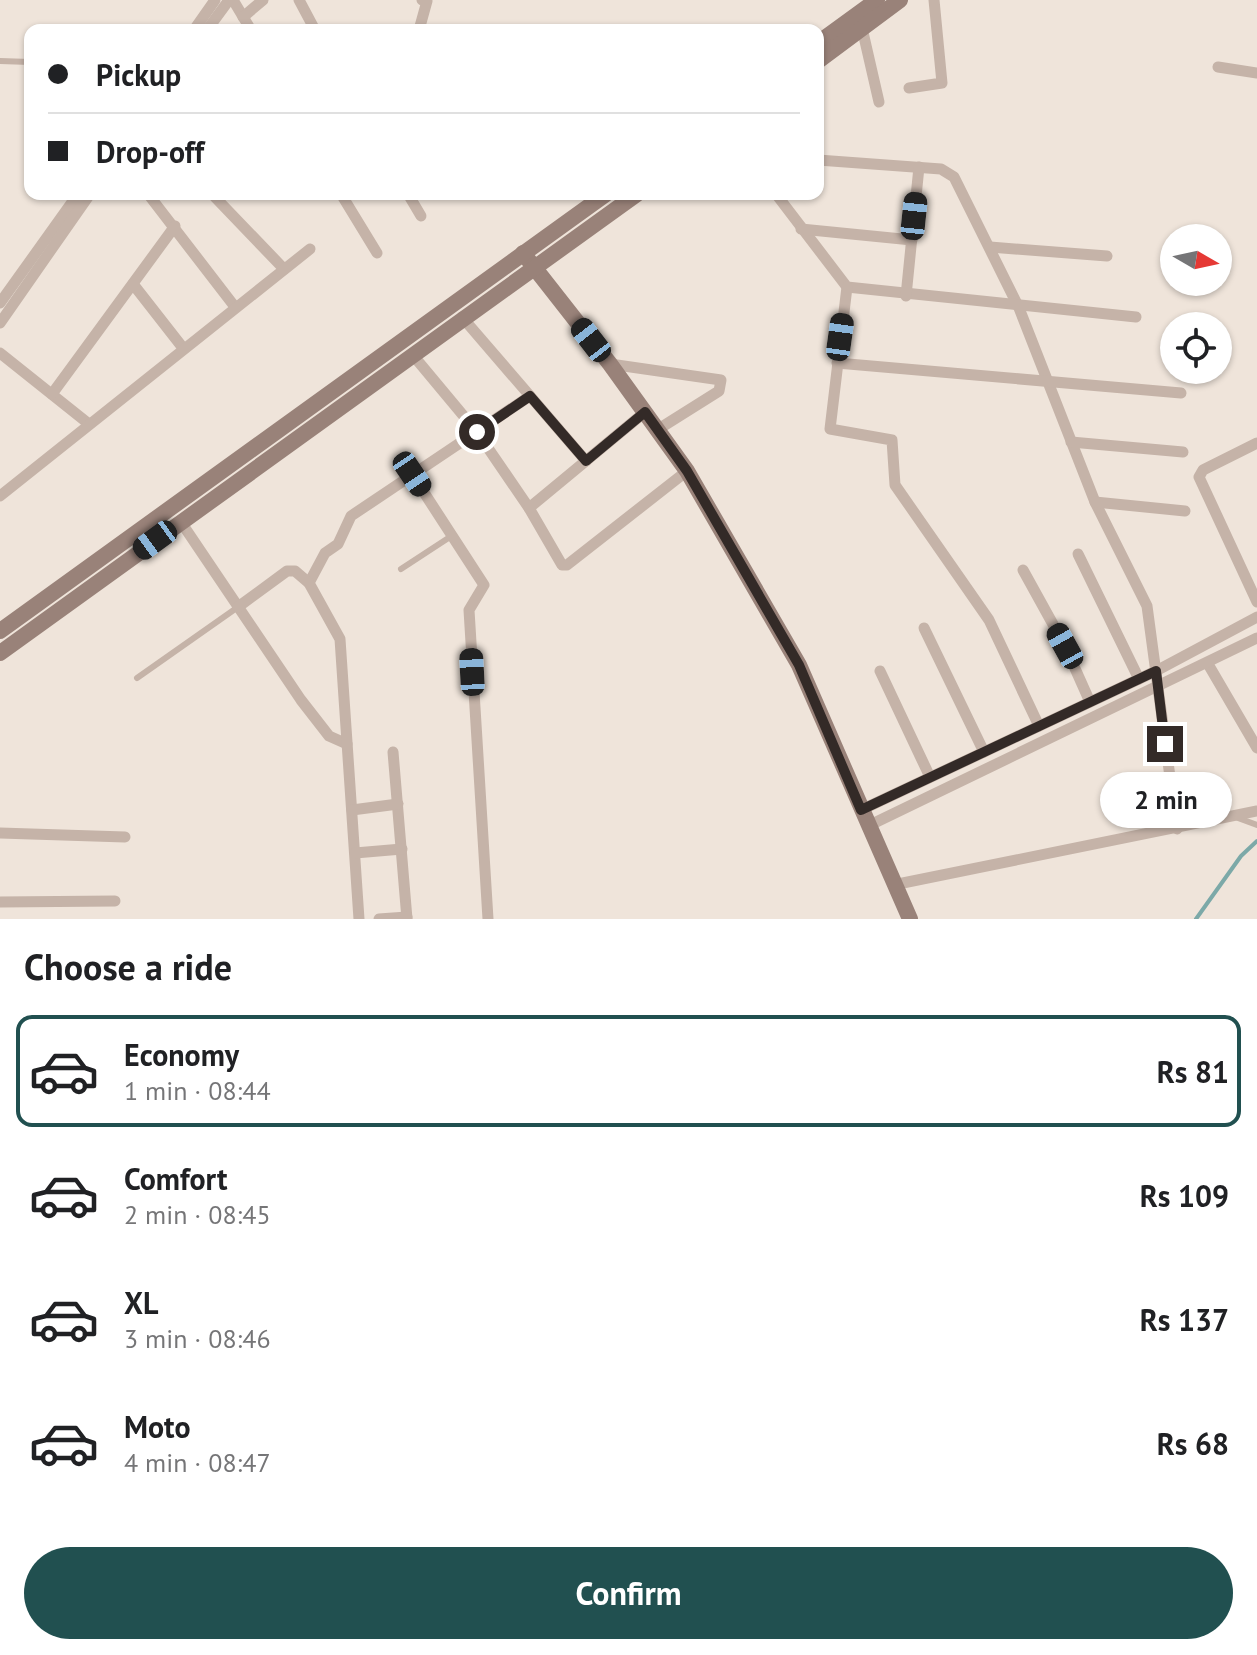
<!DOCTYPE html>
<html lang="en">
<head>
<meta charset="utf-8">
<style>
	body { margin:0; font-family:"PT Sans",sans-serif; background:#f6f6f6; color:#202124; height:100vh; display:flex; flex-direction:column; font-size:30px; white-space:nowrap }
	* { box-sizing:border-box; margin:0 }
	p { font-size:26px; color:#757577 }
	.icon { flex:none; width:44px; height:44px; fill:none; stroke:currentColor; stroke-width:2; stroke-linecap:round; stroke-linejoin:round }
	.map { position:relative; height:919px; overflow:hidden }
	.side { display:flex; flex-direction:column; background:#fff; flex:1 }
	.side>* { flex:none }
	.guide { position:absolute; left:24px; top:24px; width:800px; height:176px; border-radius:16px; box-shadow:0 2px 6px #0004; display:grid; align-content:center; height:176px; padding:0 24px; background:#fff }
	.needle { width:52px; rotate:99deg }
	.buttons { position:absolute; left:1160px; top:224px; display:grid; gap:16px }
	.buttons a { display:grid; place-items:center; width:72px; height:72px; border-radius:50%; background:#fff; box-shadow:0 2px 6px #0004; font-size:40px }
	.end { position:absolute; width:36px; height:36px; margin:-18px; border:10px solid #332a27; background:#fff; box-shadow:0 0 0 4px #fff }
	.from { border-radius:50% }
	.bubble { position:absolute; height:56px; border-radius:28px; background:#fff; box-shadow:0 2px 6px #0004; font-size:26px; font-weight:600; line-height:56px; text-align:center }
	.car { position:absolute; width:24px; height:48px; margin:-24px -12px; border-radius:10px; box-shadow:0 0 6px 2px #0007; background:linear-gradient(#222 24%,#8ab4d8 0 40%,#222 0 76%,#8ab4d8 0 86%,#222 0) }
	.guide b { display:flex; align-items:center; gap:28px; height:76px; font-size:30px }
	.guide b+b { border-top:2px solid #e0e0e0 }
	.guide i { width:20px; height:20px; background:#202124 }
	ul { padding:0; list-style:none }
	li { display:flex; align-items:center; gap:24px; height:112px; margin:0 16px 12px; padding:0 8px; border:4px solid transparent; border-radius:16px }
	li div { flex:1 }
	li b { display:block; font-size:30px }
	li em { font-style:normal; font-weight:600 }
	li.active { border-color:#215050 }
	li>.icon { width:72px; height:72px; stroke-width:1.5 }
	h2 { padding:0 24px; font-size:36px; line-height:96px }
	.cta { display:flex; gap:16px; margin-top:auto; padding:16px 24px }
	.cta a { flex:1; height:92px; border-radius:48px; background:#215050; color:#fff; font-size:32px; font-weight:600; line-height:92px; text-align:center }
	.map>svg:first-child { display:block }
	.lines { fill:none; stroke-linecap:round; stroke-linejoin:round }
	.stream { stroke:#7ca9a8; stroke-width:4 }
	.lane { stroke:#c5b3a8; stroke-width:6 }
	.street { stroke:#c5b3a8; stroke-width:11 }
	.secondary { stroke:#998279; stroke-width:16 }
	.route { stroke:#332a27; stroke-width:10 }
</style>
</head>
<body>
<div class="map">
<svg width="1257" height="919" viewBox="0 0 1257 919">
	<rect width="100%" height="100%" fill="#efe4da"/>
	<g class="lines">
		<path class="stream" d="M1196,919L1241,856L1257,841"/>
		<g class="lane">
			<path d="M0,61L30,62"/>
			<path d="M818,124L819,127"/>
			<path d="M401,569L453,535"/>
			<path d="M137,678L238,607"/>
			<path d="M1238,818L1257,825"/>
		</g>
		<g class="street">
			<path d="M233,0L251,30"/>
			<path d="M299,0L315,30"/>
			<path d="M243,17L263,0"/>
			<path d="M862,28L879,102"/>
			<path d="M194,30L215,0"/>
			<path d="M207,30L229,0"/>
			<path d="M419,30L427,1L422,0"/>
			<path d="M1218,67L1257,73"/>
			<path d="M909,88L942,83L934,0"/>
			<path d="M818,160L941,169L954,177L1019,308L1095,502L1147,606L1177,829"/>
			<path d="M148,194L235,307"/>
			<path d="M212,194L284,269"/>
			<path d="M341,194L377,253"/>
			<path d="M408,194L421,216"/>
			<path d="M776,194L847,287L1136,317"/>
			<path d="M801,229L912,240"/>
			<path d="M990,247L1107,256"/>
			<path d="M133,284L183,348"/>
			<path d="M847,287L830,429L892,440L895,485L989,620L1039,726"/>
			<path d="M906,296L919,167"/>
			<path d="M0,303L78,194"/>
			<path d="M462,317L586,461"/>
			<path d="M0,323L90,194"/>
			<path d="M0,353L89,424"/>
			<path d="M412,354L477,432L529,508L562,565H567L687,471"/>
			<path d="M837,363L1181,393"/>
			<path d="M610,364L721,380L719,391L657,430"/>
			<path d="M52,394L175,226"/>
			<path d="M1071,442L1183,452"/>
			<path d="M1257,443L1203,470L1199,477L1257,602"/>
			<path d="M412,474L484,585L469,610L488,919"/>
			<path d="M0,496L310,249"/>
			<path d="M1095,502L1185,511"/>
			<path d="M529,508L645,412"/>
			<path d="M181,522L301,700L329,736L347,744"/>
			<path d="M1078,554L1139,679"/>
			<path d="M1023,570L1065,646L1090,702"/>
			<path d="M309,583L325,553L338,544L351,516L530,396"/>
			<path d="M238,607L287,571H295L309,583L340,639L359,919"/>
			<path d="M924,628L984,752"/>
			<path d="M1208,664L1257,748"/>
			<path d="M880,671L930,777"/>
			<path d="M393,752L407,919"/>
			<path d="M352,810L398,804"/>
			<path d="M861,810L1156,671L1257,617"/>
			<path d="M868,826L1257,638"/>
			<path d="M0,833L125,837"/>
			<path d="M355,853L402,849"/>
			<path d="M893,885L1257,811"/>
			<path d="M0,902L115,901"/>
			<path d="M379,919L407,917"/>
		</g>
		<g class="secondary">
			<path d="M818,43L877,0"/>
			<path d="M818,61L900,0"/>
			<path d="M523,253L610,364L687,471L799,665L910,919"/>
			<path d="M0,631L606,194"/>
			<path d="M0,653L637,194"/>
		</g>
	</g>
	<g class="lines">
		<path class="route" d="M477,432L530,396L586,461L645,412L687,471L799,665L861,810L1156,671L1165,744"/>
	</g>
</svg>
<div class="buttons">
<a><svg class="needle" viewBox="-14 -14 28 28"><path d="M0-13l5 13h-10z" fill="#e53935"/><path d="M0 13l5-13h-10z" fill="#757577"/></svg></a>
<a><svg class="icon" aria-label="locate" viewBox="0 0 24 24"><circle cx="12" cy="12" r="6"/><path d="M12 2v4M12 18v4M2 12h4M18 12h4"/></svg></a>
</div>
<i class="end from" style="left:477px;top:432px"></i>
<i class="end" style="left:1165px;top:744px"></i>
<div class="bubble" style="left:1100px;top:772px;width:132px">2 min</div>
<i class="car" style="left:914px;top:216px;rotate:6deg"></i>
<i class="car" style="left:840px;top:337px;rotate:8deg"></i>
<i class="car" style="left:591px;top:340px;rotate:322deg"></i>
<i class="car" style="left:412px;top:474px;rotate:146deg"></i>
<i class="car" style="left:155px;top:540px;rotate:234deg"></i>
<i class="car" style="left:1065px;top:646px;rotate:331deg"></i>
<i class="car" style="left:472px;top:672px;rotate:357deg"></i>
<div class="guide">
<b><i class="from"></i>Pickup</b>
<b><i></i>Drop-off</b>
</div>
</div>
<section class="side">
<h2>Choose a ride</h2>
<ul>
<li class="active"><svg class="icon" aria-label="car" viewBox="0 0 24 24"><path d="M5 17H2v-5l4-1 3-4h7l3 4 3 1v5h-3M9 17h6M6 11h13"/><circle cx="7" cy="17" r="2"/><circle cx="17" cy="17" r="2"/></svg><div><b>Economy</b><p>1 min · 08:44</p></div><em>Rs 81</em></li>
<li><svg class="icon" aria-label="car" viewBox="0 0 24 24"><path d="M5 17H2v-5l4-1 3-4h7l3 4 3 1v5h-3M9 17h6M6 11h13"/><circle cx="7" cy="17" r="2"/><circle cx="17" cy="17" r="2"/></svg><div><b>Comfort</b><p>2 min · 08:45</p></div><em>Rs 109</em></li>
<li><svg class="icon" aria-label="car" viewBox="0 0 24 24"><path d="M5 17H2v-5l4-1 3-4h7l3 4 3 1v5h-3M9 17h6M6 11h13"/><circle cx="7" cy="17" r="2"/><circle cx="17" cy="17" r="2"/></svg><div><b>XL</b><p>3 min · 08:46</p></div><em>Rs 137</em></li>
<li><svg class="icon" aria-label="car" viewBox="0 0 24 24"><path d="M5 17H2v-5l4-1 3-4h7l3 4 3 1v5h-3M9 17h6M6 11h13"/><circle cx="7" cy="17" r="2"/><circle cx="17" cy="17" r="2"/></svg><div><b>Moto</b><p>4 min · 08:47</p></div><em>Rs 68</em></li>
</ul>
<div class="cta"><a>Confirm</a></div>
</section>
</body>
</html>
